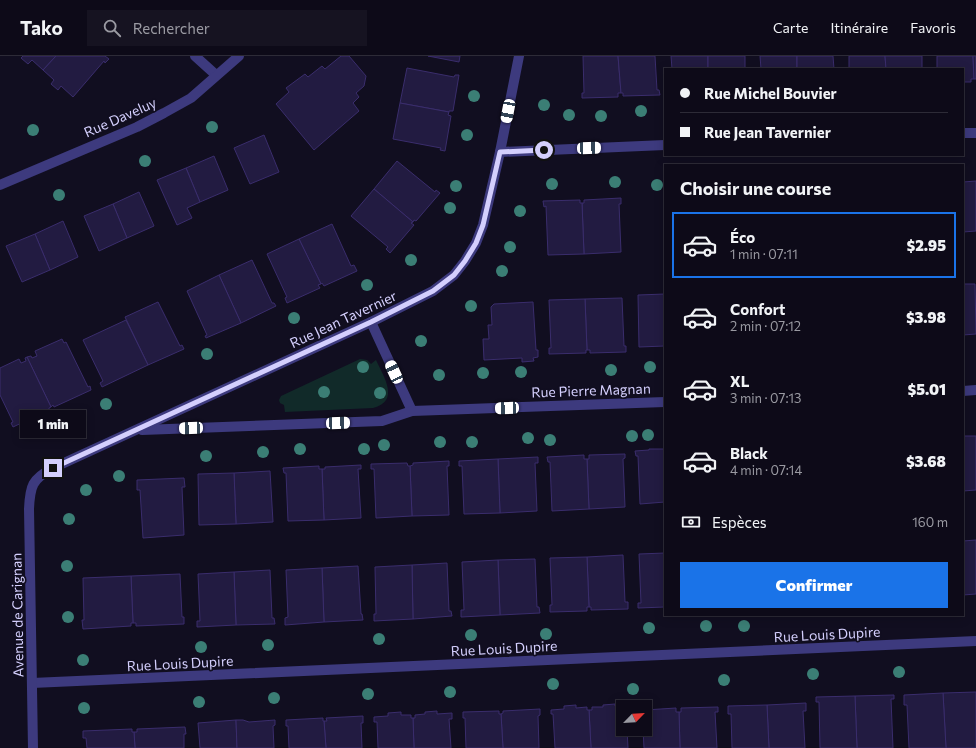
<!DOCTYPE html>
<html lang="fr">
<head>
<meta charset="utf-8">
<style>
	body { margin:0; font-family:Commissioner,sans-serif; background:#161321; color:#f1f3f6; height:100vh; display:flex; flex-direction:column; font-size:15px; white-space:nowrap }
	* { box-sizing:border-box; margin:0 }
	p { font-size:13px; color:#9a9aa2 }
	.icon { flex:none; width:22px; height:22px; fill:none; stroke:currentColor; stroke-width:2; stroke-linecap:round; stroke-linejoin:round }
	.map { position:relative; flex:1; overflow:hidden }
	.panel { position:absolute; left:664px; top:108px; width:300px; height:452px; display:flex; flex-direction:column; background:#0d0a18; border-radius:0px; box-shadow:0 2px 10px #0003,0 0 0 1px #2d2b37 }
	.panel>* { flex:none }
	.banner { position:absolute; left:664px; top:12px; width:300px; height:88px; border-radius:0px; box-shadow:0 2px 10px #0003,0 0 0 1px #2d2b37; display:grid; align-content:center; height:88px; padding:0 16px; background:#0d0a18 }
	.needle { width:26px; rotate:65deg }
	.tools { position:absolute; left:616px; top:644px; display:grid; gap:8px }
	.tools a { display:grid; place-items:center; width:36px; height:36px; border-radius:0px; background:#0d0a18; box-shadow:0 2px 10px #0003,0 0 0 1px #2d2b37; font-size:20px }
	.end { position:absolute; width:18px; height:18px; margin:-9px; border:5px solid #d4cffd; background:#111; box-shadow:0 0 0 2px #111 }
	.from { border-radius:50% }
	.bubble { position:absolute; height:28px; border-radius:0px; background:#0d0a18; box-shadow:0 2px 10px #0003,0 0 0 1px #2d2b37; font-size:13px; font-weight:800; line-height:28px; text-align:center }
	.car { position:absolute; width:12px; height:24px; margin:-12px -6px; border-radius:5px; box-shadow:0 0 3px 1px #0007; background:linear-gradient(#fff 24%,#345 0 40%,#fff 0 76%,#345 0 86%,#fff 0) }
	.banner b { display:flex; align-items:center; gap:14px; height:38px; font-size:15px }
	.banner b+b { border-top:1px solid #2d2b37 }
	.banner i { width:10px; height:10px; background:#f1f3f6 }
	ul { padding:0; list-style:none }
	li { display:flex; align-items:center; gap:12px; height:66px; margin:0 8px 6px; padding:0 8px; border:2px solid transparent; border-radius:0px }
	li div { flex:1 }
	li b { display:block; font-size:15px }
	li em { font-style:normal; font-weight:800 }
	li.selected { border-color:#1a73e8 }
	li>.icon { width:36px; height:36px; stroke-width:1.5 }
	h2 { padding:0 16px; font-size:18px; line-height:48px }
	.pay { display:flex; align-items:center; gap:10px; height:44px; padding:0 16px; font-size:15px }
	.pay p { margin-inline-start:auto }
	.primary-button { display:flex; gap:8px; margin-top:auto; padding:8px 16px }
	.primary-button a { flex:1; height:46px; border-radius:0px; background:#1a73e8; color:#fff; font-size:16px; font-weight:800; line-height:46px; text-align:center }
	header { display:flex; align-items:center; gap:24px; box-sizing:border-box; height:56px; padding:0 20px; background:#0d0a18; border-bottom:1px solid #2d2b37 }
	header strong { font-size:19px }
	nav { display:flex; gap:22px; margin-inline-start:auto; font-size:14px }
	.search { width:280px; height:36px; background:#161321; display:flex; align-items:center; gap:10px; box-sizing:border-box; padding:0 14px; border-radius:0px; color:#9a9aa2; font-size:15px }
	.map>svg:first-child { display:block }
	.green { fill:#112a29 }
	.building { fill:#221b41; stroke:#3a2d6c }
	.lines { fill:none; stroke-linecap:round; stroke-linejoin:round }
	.street { stroke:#3d3a7e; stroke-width:10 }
	.tree { fill:#3b7e75 }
	.route { stroke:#d4cffd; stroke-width:5 }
	.labels { text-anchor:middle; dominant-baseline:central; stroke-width:3.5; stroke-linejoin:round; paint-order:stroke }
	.street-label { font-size:14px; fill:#d4cffd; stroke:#110e20 }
</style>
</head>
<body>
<header>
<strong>Tako</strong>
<div class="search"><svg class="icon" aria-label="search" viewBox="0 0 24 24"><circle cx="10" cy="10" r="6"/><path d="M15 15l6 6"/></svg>Rechercher</div>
<nav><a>Carte</a><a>Itinéraire</a><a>Favoris</a></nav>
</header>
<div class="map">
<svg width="976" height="692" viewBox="0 0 976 692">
	<rect width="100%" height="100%" fill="#110e20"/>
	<path class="green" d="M360,303L367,304L371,308L376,304C383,320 401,345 373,352L285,356L284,349L280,347L279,344L281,340Z"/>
	<g class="building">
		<path d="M23,0H56L43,14L32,4L28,8L21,2Z"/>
		<path d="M56,0H105L109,3L105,7L104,5L73,41L61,30L58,34L51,28L54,24L43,14Z"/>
		<path d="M341,0H349L366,20L364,30L356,37L359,41L353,47L359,55L314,94L276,48L289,36L286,32L305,18L308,21L322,10L325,13Z"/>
		<path d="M428,0H460L459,6Z"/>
		<path d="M583,0H618L621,37H618V41L582,42V37H584Z"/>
		<path d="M618,0H655L657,34H659L660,39L623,40V37H621Z"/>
		<path d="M671,0H708V13H672Z"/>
		<rect x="708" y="0" width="37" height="13"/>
		<path d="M760,0H797V13H761Z"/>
		<path d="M797,0H833L834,13H797Z"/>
		<path d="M849,0H885L886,13H849Z"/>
		<path d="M885,0H922V13H886Z"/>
		<path d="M937,0H973L974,23H971V26H963V13H937Z"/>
		<path d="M973,0H976V23H974Z"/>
		<path d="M407,12L454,21L455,19H459L453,55H449V56L400,47Z"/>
		<path d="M400,47L449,56L448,59L451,60L445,95L440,94L441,92L393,83Z"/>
		<path d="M264,79L279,116L250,128L234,92Z"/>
		<path d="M214,100L228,134L200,146L186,112Z"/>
		<path d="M397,105L435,136L436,134L440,137L416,165L414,164L413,166L374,133Z"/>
		<path d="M186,112L200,146L187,152L192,162L177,169L157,124Z"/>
		<path d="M976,125V175L963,176V126Z"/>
		<path d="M374,133L413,166L411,167L414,169L390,197L386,193L388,191L351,160Z"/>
		<path d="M139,136L154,170L127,182L113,148Z"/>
		<path d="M621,142V148H619L621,196L584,198L582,147H584V144Z"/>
		<path d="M580,144V147H582L584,198L548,199L546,150L544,151L543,145Z"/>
		<path d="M113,148L127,182L99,195L84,160Z"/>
		<path d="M63,165L78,201L50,214L35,178Z"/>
		<path d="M332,168L351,210L354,209L357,215L324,230L322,227L321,228L299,183Z"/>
		<path d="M35,178L50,214L22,226L6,190Z"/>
		<path d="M299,183L321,228L318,229L320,232L287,247L285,242L287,241L267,198Z"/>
		<path d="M252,204L272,247H274L276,250L241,267L219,219Z"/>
		<path d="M219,219L241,267L206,282L205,280L207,279L187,235Z"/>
		<path d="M963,228H975L976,278L963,279Z"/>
		<path d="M665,238V290L639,291L638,239Z"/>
		<path d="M622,242L624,290H626V296L590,297V294H587L585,243Z"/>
		<path d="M585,243L587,294H586V297L549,298V292H551L549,244Z"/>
		<path d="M158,246L180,290L182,289L184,293L148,309L125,261Z"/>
		<path d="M533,246L536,294H538V301L533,302L534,305L522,306V302L484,304L483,283H489L488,269H492L491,251L494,248Z"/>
		<path d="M126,264L148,309L102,331L100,327L103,325L83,284Z"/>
		<path d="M62,283L64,287L66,286L88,331L90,330L91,334L54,351L53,349L51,351L27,301L31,300L32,302L37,300L35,295Z"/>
		<path d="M27,301L51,351L49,352V354L13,371L11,367L13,366L0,339V312L19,303L21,307L26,305L25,302Z"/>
		<path d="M963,380H976V434L963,435Z"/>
		<path d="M649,393H665V446L640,448L638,400H636L635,395L649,394Z"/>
		<path d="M625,398V402L623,403L625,451L589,453L587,403H589V399Z"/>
		<path d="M584,399V403H587L589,453L552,455L550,406H548L547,401Z"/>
		<path d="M538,401V407H535L537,455L500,457L498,403Z"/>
		<path d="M498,403L500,457L464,458L462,410H459V405Z"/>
		<path d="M449,405V410H447L449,459L412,460L410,410L413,409V407Z"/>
		<path d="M407,407L408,410H410L412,460L376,462L374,413H371V408Z"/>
		<path d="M361,409V413H358L361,462L324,464L322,413H325V411Z"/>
		<path d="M319,410V413H322L324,464L288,465L286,417H284L283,412Z"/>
		<path d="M270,415L273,466L236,468L234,417Z"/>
		<path d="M234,417L236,468L199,469L198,418Z"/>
		<path d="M184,422L185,431H182L184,479L143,482L140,434H137V424Z"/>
		<path d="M976,484V538L963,539V485Z"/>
		<path d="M665,497V551L638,552V547H641L639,498Z"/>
		<path d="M623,499L625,546H628V553L591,554V551H589L587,501Z"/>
		<path d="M587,501L589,551H587V555L550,556V549H552L550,502Z"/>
		<path d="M535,503L537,551H539L540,557L500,559L498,504Z"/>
		<path d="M498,504L500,559L461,561V554H464L462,506Z"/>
		<path d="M447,507L449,555H451L452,560L413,563L412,509Z"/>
		<path d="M412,509L413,563L374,565V558H376L375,511Z"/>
		<path d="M358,510L361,558H362L363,564L324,566L322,512Z"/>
		<path d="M322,512L324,566L285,569V562L288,561L286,514Z"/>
		<path d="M270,514L272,562H274L275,568L236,569L234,516Z"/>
		<path d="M234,516L236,569L197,571V565H200L198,518Z"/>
		<path d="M180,518L182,561H184V568L136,570V567H133L131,520Z"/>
		<path d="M131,520L133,567H131V570L83,573L82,564H84L83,522Z"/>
		<path d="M976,636V692H946L943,637Z"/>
		<path d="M943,637L946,692H909L907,649H904V639Z"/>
		<path d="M894,639V643H891L893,692H857L855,640Z"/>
		<path d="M855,640L857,692H820L819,646H816V641Z"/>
		<path d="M806,647V655H803L805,692H769L767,649Z"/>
		<path d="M615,648V650H629V651H623V673H627L628,692H591L589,654H592V651H603V649Z"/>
		<path d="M576,649V652L587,651V654H589L591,692H555L553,658H551V654L564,653V650Z"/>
		<path d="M767,649L769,692H732L731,658H728V650Z"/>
		<path d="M718,651V656H715L717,692H680L679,656H681V652Z"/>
		<path d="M676,652V656H679L680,692H644L643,673H645V654Z"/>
		<path d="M540,653V659L538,660L539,692H503L501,658L503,657V655Z"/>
		<path d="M437,655V658L452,657V663H449L451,692H414L413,662H415V659L425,658V656Z"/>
		<path d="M499,655V658H501L503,692H466L465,662H463V656Z"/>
		<path d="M401,656V659H411V662H413L414,692H378L377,666H374V661L388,660V657Z"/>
		<path d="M363,660V667H361L362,692H326L324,665H327L326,662Z"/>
		<path d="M323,662V665H324L326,692H289L288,670H286V664Z"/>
		<path d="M236,664L237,692H200L198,667Z"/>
		<path d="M236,664H243L249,666L275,664V669L273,670L274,692H237Z"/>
		<path d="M185,671L186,678H184V692H135L134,676H137V673Z"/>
		<path d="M132,673V676H134L135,692H87L86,682H83V675Z"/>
	</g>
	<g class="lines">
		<g class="street">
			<path d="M195,0L216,19"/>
			<path d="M963,77H976"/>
			<path d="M500,96L665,89"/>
			<path d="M0,129L137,71L164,57L191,42L239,0"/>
			<path d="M371,266L412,355"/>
			<path d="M963,335L976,334"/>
			<path d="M142,374L382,365L412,355L665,346"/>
			<path d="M32,627L976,585"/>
			<path d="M33,692L29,453C30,430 32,423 53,412L371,266L433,235L454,219L465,205L476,187L483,169L500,96L519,0"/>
		</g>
	</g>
	<g class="tree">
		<circle cx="474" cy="40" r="6"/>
		<circle cx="544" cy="49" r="6"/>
		<circle cx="641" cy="55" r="6"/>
		<circle cx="569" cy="59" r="6"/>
		<circle cx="601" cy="60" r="6"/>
		<circle cx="212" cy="71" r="6"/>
		<circle cx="33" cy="74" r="6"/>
		<circle cx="467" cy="79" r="6"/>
		<circle cx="145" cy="105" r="6"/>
		<circle cx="615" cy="126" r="6"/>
		<circle cx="552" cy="128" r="6"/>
		<circle cx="657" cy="129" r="6"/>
		<circle cx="456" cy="130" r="6"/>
		<circle cx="59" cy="139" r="6"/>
		<circle cx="450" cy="152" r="6"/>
		<circle cx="520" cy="155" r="6"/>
		<circle cx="510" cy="191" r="6"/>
		<circle cx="411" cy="204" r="6"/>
		<circle cx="502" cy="215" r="6"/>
		<circle cx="367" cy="229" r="6"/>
		<circle cx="471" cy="250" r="6"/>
		<circle cx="294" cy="262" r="6"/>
		<circle cx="421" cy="285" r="6"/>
		<circle cx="207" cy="298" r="6"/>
		<circle cx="363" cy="311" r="6"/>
		<circle cx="650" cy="311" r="6"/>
		<circle cx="611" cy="314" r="6"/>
		<circle cx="521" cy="316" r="6"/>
		<circle cx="483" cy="317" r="6"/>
		<circle cx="439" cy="319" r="6"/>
		<circle cx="324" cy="336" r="6"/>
		<circle cx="380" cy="337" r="6"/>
		<circle cx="106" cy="348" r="6"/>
		<circle cx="648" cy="379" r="6"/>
		<circle cx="632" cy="380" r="6"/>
		<circle cx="528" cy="382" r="6"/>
		<circle cx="550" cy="384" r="6"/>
		<circle cx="440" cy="386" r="6"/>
		<circle cx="472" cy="386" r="6"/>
		<circle cx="384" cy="389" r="6"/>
		<circle cx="300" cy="393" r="6"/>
		<circle cx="364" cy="393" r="6"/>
		<circle cx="263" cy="396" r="6"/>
		<circle cx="206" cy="400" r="6"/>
		<circle cx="119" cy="420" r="6"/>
		<circle cx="86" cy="434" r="6"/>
		<circle cx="69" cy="463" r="6"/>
		<circle cx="67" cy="510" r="6"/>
		<circle cx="68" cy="561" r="6"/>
		<circle cx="706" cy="570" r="6"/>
		<circle cx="744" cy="570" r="6"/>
		<circle cx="649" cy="572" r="6"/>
		<circle cx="546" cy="578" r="6"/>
		<circle cx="471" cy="579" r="6"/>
		<circle cx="379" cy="583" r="6"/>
		<circle cx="268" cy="589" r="6"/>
		<circle cx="201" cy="591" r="6"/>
		<circle cx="83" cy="604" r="6"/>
		<circle cx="899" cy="616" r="6"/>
		<circle cx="813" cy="618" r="6"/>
		<circle cx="724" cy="624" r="6"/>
		<circle cx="553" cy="628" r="6"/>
		<circle cx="633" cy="633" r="6"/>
		<circle cx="450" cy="636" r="6"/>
		<circle cx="368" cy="638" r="6"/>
		<circle cx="274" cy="642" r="6"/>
		<circle cx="199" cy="646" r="6"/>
		<circle cx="84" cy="652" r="6"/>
	</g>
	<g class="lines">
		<path class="route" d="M53,412L371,266L433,235L454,219L465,205L476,187L483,169L500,96L544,94"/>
	</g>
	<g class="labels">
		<g class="street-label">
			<text transform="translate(120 61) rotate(-24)">Rue Daveluy</text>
			<text transform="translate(343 263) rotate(-25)">Rue Jean Tavernier</text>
			<text transform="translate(591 334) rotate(-2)">Rue Pierre Magnan</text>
			<text transform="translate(17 559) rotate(-91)">Avenue de Carignan</text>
			<text transform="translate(827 578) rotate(-3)">Rue Louis Dupire</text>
			<text transform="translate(504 592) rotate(-3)">Rue Louis Dupire</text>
			<text transform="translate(180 607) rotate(-3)">Rue Louis Dupire</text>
		</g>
	</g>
</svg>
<div class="tools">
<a><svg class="needle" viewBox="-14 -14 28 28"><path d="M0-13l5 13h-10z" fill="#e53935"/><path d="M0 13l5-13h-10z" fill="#9a9aa2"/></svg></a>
</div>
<i class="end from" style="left:544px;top:94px"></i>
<i class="end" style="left:53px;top:412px"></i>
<div class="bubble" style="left:20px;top:354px;width:66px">1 min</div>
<i class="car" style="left:508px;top:55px;rotate:191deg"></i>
<i class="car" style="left:589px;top:92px;rotate:88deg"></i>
<i class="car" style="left:394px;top:316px;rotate:335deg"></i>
<i class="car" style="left:507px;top:352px;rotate:268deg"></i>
<i class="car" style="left:338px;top:367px;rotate:88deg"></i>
<i class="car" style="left:191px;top:372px;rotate:268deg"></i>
<div class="banner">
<b><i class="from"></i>Rue Michel Bouvier</b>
<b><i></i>Rue Jean Tavernier</b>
</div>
<section class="panel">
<h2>Choisir une course</h2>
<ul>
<li class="selected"><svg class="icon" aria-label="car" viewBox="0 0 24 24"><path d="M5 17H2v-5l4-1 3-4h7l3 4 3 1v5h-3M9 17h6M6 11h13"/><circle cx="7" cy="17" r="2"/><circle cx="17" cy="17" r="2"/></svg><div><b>Éco</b><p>1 min · 07:11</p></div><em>$2.95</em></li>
<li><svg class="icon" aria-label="car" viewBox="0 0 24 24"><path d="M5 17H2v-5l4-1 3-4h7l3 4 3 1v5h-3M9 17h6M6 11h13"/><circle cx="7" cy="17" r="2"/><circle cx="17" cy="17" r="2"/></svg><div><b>Confort</b><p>2 min · 07:12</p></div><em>$3.98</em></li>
<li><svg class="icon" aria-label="car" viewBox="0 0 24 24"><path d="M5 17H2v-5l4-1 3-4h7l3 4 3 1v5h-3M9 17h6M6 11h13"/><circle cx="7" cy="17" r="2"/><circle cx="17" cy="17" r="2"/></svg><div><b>XL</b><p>3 min · 07:13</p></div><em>$5.01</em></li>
<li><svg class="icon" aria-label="car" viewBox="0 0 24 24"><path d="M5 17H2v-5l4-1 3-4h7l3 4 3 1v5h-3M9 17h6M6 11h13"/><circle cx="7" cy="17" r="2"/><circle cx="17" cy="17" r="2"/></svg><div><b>Black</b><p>4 min · 07:14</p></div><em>$3.68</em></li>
</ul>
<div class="pay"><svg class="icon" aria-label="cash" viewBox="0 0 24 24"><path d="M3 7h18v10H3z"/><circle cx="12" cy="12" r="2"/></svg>Espèces<p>160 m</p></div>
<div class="primary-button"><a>Confirmer</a></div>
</section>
</div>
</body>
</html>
